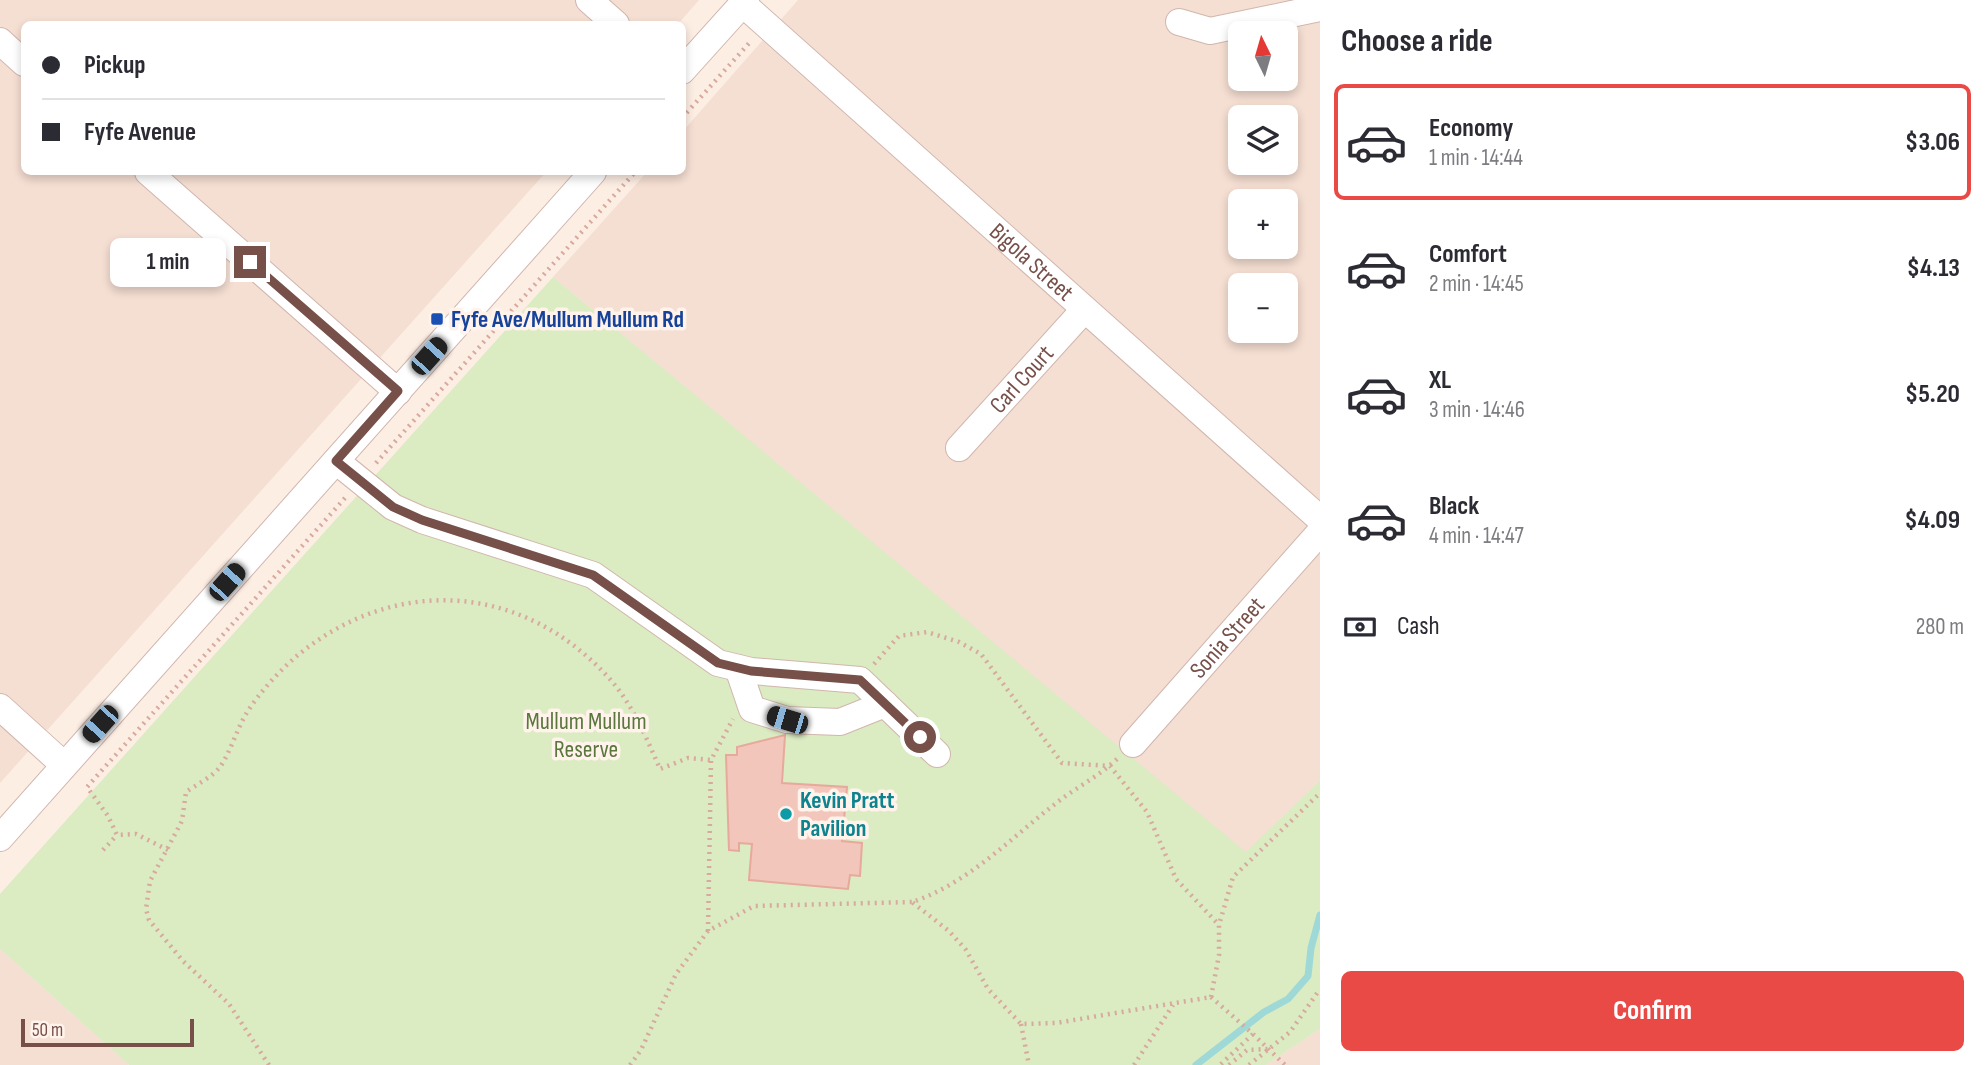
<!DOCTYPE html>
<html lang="en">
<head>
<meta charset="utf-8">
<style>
	body { margin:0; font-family:"Sofia Sans Condensed",sans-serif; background:#f2f2f3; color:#2b2b33; height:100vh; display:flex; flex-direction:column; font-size:26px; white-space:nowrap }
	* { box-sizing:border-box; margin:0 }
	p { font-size:23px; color:#7c7c81 }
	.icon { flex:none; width:38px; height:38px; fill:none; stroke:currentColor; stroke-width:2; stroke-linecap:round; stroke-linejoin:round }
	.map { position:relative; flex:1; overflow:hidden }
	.sheet { display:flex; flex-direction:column; background:#fff; width:665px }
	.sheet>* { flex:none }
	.top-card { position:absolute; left:21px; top:21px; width:665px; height:154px; border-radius:10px; box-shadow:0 4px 10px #0003; display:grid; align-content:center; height:154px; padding:0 21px; background:#fff }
	.needle { width:46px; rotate:355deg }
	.tools { position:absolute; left:1228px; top:21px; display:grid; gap:14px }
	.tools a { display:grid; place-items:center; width:70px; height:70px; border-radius:10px; background:#fff; box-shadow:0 4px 10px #0003; font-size:35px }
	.scale { position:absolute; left:21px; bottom:18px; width:173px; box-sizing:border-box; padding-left:7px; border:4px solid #765049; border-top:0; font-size:19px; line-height:24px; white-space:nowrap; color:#765049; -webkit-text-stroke:5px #fff3eb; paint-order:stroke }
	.end { position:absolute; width:32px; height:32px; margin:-16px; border:9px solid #765049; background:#fff; box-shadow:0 0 0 4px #fff }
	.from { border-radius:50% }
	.bubble { position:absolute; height:49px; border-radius:10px; background:#fff; box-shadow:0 4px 10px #0003; font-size:23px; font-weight:700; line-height:49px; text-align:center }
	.car { position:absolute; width:21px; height:42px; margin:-21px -10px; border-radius:9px; box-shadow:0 0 5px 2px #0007; background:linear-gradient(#222 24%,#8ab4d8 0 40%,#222 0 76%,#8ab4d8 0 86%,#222 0) }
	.top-card b { display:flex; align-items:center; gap:24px; height:66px; font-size:26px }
	.top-card b+b { border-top:2px solid #e1e1e2 }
	.top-card i { width:18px; height:18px; background:#2b2b33 }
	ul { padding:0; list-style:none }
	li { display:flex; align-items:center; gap:21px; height:116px; margin:0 14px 10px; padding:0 7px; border:4px solid transparent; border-radius:10px }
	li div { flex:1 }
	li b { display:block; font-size:26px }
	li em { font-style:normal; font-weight:700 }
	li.selected { border-color:#ea4a46 }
	li>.icon { width:63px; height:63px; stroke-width:1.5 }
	h2 { padding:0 21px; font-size:32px; line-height:84px }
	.pay { display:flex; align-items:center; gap:18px; height:77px; padding:0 21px; font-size:26px }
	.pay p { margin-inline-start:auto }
	.action { display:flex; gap:14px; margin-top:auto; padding:14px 21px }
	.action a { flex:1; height:80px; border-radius:10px; background:#ea4a46; color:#fff; font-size:28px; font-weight:700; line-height:80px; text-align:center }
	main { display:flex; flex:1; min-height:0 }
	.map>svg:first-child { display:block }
	.residential { fill:#f5ded2; fill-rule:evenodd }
	.green { fill:#dbebc2 }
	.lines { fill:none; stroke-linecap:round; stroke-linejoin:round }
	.stream { stroke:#9ed9d7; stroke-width:7 }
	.building { fill:#f3c6bb; stroke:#e6a99b; stroke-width:2 }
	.minor-casing { stroke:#d1b6ad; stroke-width:28 }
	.path { stroke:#d8a99e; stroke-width:4.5; stroke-dasharray:2 5; stroke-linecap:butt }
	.minor { stroke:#fff; stroke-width:26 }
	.route { stroke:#765049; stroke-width:9 }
	.transit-dot { fill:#1a4fb4; stroke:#fff3eb; stroke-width:2.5 }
	.culture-dot { fill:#0f9aa8; stroke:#fff3eb; stroke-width:2.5 }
	.labels { text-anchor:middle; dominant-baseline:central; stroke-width:7; stroke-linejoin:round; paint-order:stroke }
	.street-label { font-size:24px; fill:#765049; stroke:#fff3eb }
	.transit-label { font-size:24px; font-weight:bold; fill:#164399; stroke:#fff3eb; text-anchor:start }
	.park-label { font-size:24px; fill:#59763d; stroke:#fff3eb }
	.culture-label { font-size:24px; font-weight:bold; fill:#0d838f; stroke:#fff3eb; text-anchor:start }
</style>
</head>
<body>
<main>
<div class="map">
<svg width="1320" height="1065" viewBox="0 0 1320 1065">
	<rect width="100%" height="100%" fill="#fdeee4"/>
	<g class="residential">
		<path d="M0,0H699L678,24H24V172H546L0,783Z"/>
		<path d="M798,0H1320V780L1246,853L553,277L647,172H682L683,131ZM1241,33H1286V79H1241ZM1241,117H1286V163H1241ZM1241,201H1286V247H1241ZM1241,285H1286V331H1241Z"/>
		<path d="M0,949L129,1065H0Z"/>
		<path d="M1320,1029V1065H1266Z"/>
	</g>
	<path class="green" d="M553,277L1246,852L1320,780V1029L1266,1065H129L0,949V894Z"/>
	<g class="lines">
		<path class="stream" d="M1196,1065L1264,1012L1288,999L1308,976L1311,948L1320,915"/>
	</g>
	<path class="building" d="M785,735L782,783L847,787L842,841L862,843L860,876L850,875L848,889L749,880L752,844L739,843V851L729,850L726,755H737V747Z"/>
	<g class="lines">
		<defs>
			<g id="minor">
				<path d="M589,0L616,24"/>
				<path id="s1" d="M743,4L1320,519"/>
				<path d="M1179,22L1210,31L1320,8"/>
				<path d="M0,41L24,63"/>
				<path d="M682,71L746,0"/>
				<path d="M148,172L398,392"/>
				<path id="s2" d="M959,448L1084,310"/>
				<path d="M336,461L393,507L422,520L593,575L718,663L751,671L860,680L937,754"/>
				<path d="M738,668L752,709L787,720L840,722L885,704"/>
				<path d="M0,707L64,765"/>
				<path id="s3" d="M1133,744L1320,532"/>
				<path d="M0,838L593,172"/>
			</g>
		</defs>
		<use href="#minor" class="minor-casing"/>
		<g class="path">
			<path d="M682,118L751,41"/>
			<path d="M376,463L635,172"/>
			<path d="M874,664L899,636L927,632L959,642L981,654L1062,763L1110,766L1147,812L1176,879L1219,925"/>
			<path d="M1117,759C1098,777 1075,788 1055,804C1010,839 967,884 912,902L949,931L966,950L988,989L1021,1024L1056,1023L1211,997"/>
			<path d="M103,850L117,835"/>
			<path d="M168,850L136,834L117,835L108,816L87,787L345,498"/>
			<path d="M708,931L711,760L733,719"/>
			<path d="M1211,997L1219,955V925L1233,877L1320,793"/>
			<path d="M1211,997L1253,1034L1220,1065"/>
			<path d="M1021,1024L1029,1065"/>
			<path d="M1253,1034L1285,1065"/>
			<path d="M269,1065L229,1004L183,961L149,920L146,909L150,881L182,821L186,792C196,785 212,777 220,767C231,751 236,731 246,714C259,693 279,671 298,655C396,575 522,583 608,677C632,703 646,737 660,769L688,758L711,760"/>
			<path d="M630,1065L641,1050L676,974L708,931L754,906L912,902"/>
			<path d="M1134,1065L1173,1005"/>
			<path d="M1229,1065L1247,1050L1268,1049"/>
			<path d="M1249,1065L1290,1032L1320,989"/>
		</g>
		<use href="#minor" class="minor"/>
	</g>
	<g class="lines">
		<path class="route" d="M250,262L398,391L336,461L393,507L422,520L593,575L718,663L751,671L860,680L920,737"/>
	</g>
	<rect class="transit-dot" x="430" y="312" width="14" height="14" rx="3.5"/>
	<circle class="culture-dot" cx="786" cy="814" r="7"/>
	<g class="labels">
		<g class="street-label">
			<text stroke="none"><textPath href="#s1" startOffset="387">Bigola Street</textPath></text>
			<text stroke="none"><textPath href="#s2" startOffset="93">Carl Court</textPath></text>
			<text stroke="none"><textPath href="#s3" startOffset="142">Sonia Street</textPath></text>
		</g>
		<g class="transit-label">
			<text x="451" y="319">Fyfe Ave/Mullum Mullum Rd</text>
		</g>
		<g class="park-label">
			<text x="586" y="721">Mullum Mullum<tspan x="586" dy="28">Reserve</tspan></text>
		</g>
		<g class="culture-label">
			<text x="800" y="800">Kevin Pratt<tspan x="800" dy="28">Pavilion</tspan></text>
		</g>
	</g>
</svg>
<div class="tools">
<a><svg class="needle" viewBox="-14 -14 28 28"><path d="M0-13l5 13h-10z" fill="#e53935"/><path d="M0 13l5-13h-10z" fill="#7c7c81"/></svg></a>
<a><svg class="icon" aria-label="layers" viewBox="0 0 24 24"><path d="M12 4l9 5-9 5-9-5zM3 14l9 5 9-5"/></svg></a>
<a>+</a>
<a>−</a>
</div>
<div class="scale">50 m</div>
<i class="end from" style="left:920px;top:737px"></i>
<i class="end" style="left:250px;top:262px"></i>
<div class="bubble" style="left:110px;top:238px;width:116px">1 min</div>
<i class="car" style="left:429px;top:356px;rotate:42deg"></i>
<i class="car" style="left:227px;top:582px;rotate:42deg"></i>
<i class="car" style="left:787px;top:720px;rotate:287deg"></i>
<i class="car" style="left:100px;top:724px;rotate:222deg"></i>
<div class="top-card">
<b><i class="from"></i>Pickup</b>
<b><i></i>Fyfe Avenue</b>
</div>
</div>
<section class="sheet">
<h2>Choose a ride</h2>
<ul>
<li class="selected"><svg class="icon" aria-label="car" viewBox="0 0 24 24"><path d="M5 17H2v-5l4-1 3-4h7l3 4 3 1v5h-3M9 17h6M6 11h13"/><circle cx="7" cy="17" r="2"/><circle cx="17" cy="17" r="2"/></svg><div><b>Economy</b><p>1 min · 14:44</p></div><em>$3.06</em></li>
<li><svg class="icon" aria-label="car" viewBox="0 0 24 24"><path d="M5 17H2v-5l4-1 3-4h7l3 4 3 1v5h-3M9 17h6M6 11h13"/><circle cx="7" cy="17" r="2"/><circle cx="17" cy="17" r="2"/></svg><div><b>Comfort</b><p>2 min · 14:45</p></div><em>$4.13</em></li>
<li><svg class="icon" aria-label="car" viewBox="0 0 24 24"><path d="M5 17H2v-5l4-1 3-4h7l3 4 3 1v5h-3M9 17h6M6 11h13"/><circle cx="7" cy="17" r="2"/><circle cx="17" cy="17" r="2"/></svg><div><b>XL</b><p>3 min · 14:46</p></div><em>$5.20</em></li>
<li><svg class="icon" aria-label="car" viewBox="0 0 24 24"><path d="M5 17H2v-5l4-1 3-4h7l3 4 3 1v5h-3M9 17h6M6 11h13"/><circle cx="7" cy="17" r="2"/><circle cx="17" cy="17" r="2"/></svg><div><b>Black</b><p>4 min · 14:47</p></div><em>$4.09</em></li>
</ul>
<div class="pay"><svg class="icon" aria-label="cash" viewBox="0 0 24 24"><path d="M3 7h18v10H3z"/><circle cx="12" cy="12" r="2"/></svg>Cash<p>280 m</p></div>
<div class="action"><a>Confirm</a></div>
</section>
</main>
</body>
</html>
